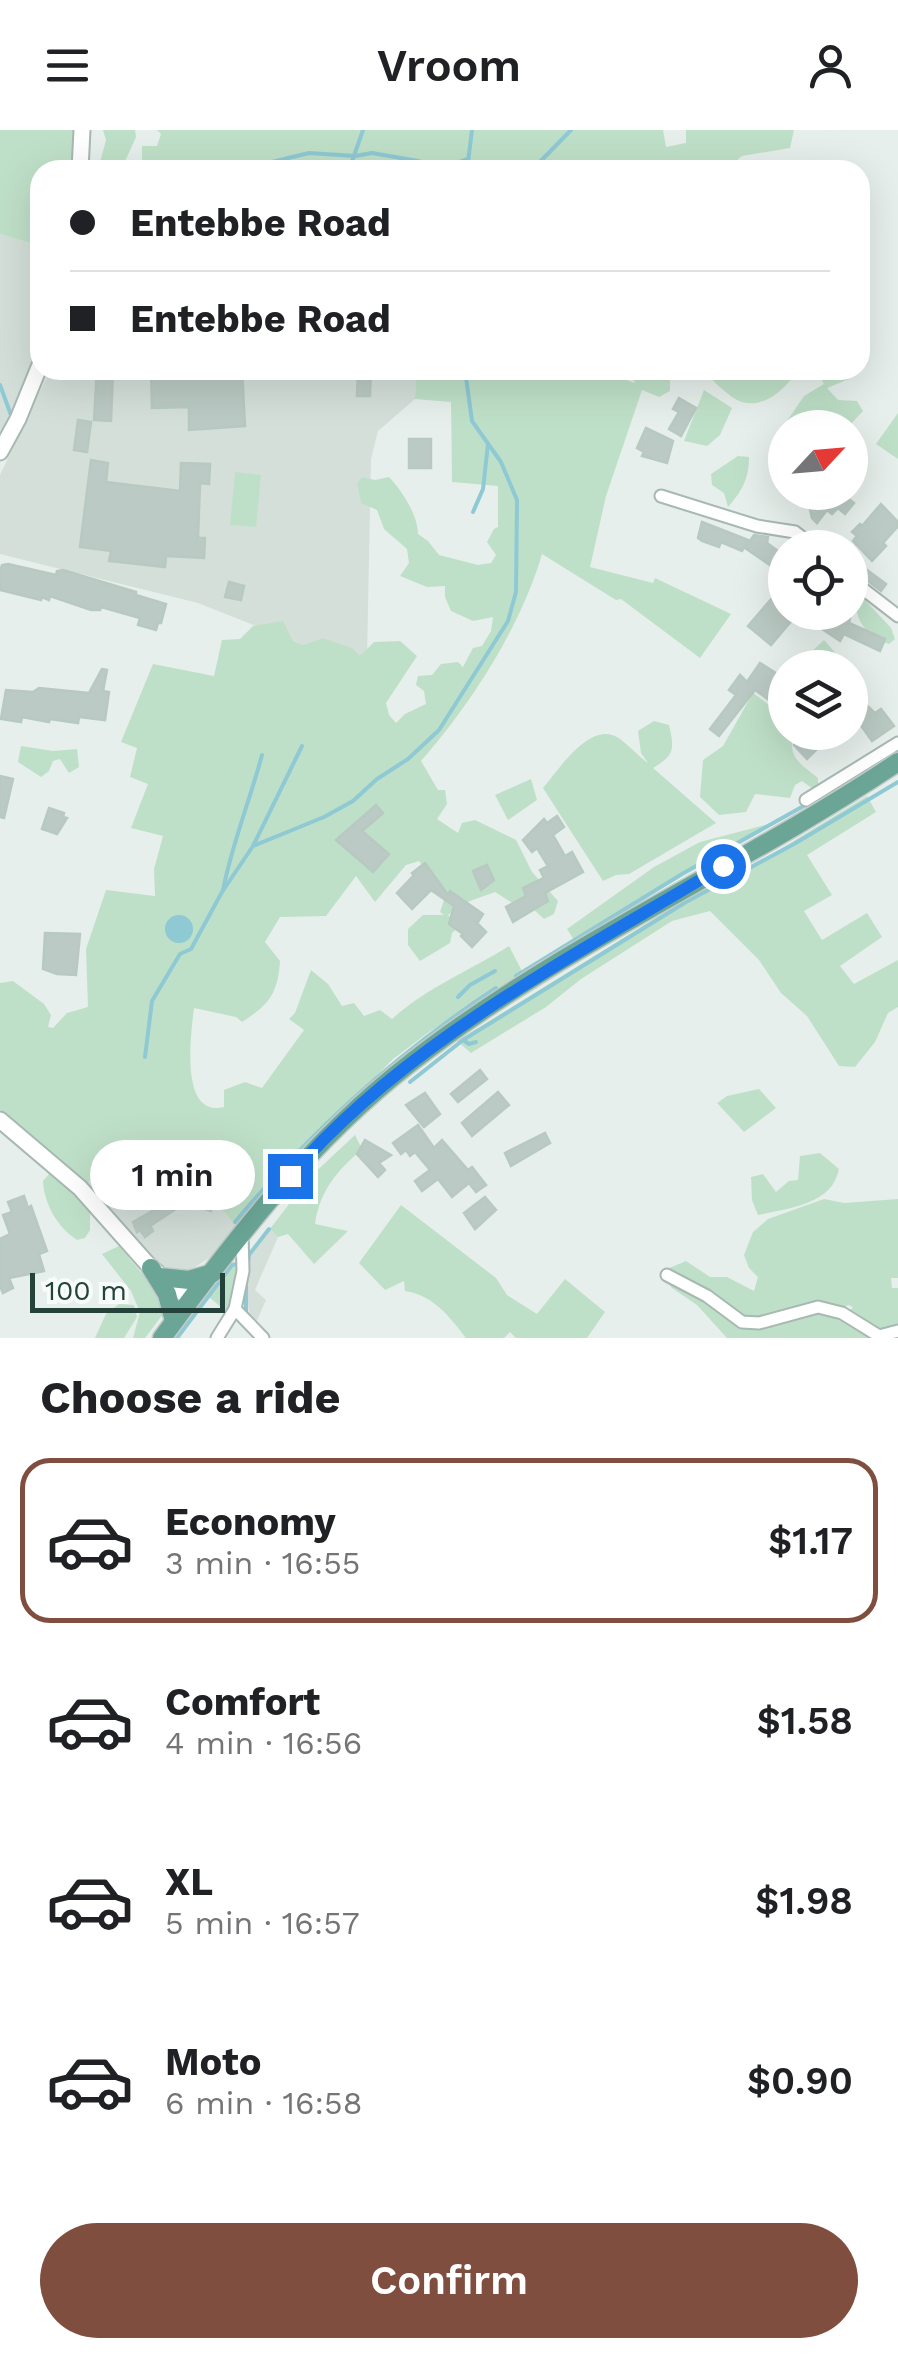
<!DOCTYPE html>
<html lang="en">
<head>
<meta charset="utf-8">
<style>
	body { margin:0; font-family:"Work Sans",sans-serif; background:#f6f6f6; color:#202124; height:100vh; display:flex; flex-direction:column; font-size:38px; white-space:nowrap }
	* { box-sizing:border-box; margin:0 }
	p { font-size:32px; color:#757577 }
	.icon { flex:none; width:55px; height:55px; fill:none; stroke:currentColor; stroke-width:2; stroke-linecap:round; stroke-linejoin:round }
	.map { position:relative; height:1208px; overflow:hidden }
	.drawer { display:flex; flex-direction:column; background:#fff; flex:1 }
	.drawer>* { flex:none }
	.top-card { position:absolute; left:30px; top:30px; width:840px; height:220px; border-radius:30px; box-shadow:0 10px 40px #0002; display:grid; align-content:center; height:220px; padding:0 40px; background:#fff }
	.needle { width:65px; rotate:64deg }
	.controls { position:absolute; left:768px; top:280px; display:grid; gap:20px }
	.controls a { display:grid; place-items:center; width:100px; height:100px; border-radius:50%; background:#fff; box-shadow:0 10px 40px #0002; font-size:50px }
	.scale { position:absolute; left:30px; bottom:25px; width:195px; box-sizing:border-box; padding-left:10px; border:5px solid #24423a; border-top:0; font-size:28px; line-height:35px; white-space:nowrap; color:#24423a; -webkit-text-stroke:8px #f7fbf9; paint-order:stroke }
	.end { position:absolute; width:45px; height:45px; margin:-22px; border:12px solid #1a73e8; background:#fff; box-shadow:0 0 0 5px #fff }
	.from { border-radius:50% }
	.bubble { position:absolute; height:70px; border-radius:35px; background:#fff; box-shadow:0 10px 40px #0002; font-size:32px; font-weight:600; line-height:70px; text-align:center }
	.top-card b { display:flex; align-items:center; gap:35px; height:95px; font-size:38px }
	.top-card b+b { border-top:2px solid #e0e0e0 }
	.top-card i { width:25px; height:25px; background:#202124 }
	ul { padding:0; list-style:none }
	li { display:flex; align-items:center; gap:30px; height:165px; margin:0 20px 15px; padding:0 20px; border:5px solid transparent; border-radius:30px }
	li div { flex:1 }
	li b { display:block; font-size:38px }
	li em { font-style:normal; font-weight:600 }
	li.on { border-color:#7f4e3f }
	li>.icon { width:90px; height:90px; stroke-width:1.5 }
	h2 { padding:0 40px; font-size:45px; line-height:120px }
	.primary-button { display:flex; gap:20px; margin-top:auto; padding:20px 40px }
	.primary-button a { flex:1; height:115px; border-radius:60px; background:#7f4e3f; color:#fff; font-size:40px; font-weight:600; line-height:115px; text-align:center }
	header { display:flex; justify-content:space-between; align-items:center; height:130px; padding:0 40px; background:#fff; font-size:45px; font-weight:600 }
	.map>svg:first-child { display:block }
	.built { fill:#d4dfda }
	.green { fill:#bfe0c8 }
	.water { fill:#8ec9d4 }
	.lines { fill:none; stroke-linecap:round; stroke-linejoin:round }
	.stream { stroke:#8ec9d4; stroke-width:4 }
	.building { fill:#bbcac4; stroke:#b8c9c2; stroke-width:2.5 }
	.minor-casing { stroke:#a8b8b2; stroke-width:15 }
	.tertiary-casing { stroke:#a8b8b2; stroke-width:19 }
	.primary-casing { stroke:#c2cac8; stroke-width:21 }
	.minor { stroke:#fff; stroke-width:11 }
	.tertiary { stroke:#fff; stroke-width:15 }
	.primary { stroke:#6aa596; stroke-width:18 }
	.route { stroke:#1a73e8; stroke-width:12 }
</style>
</head>
<body>
<header><svg class="icon" aria-label="menu" viewBox="0 0 24 24"><path d="M4 6h16M4 12h16M4 18h16"/></svg>Vroom<svg class="icon" aria-label="person" viewBox="0 0 24 24"><circle cx="12" cy="8" r="4"/><path d="M4 21q1-7 8-7t8 7"/></svg></header>
<div class="map">
<svg width="898" height="1208" viewBox="0 0 898 1208">
	<rect width="100%" height="100%" fill="#e6efeb"/>
	<g class="built">
		<path d="M0,104L40,116V222L28,254L0,303Z"/>
		<path d="M50,240H416L415,269L378,301L371,329L367,528L304,515L198,473L0,424V345Z"/>
		<path d="M127,1008L159,1028L180,1058L197,1049L240,1099L212,1126L192,1139L176,1140L161,1135L145,1122L86,1055Z"/>
		<path d="M270,1099L278,1107L255,1160L266,1170L255,1195L249,1187L247,1157L251,1126Z"/>
	</g>
	<g class="green">
		<path d="M0,0H74L73,40H40V116L0,104Z"/>
		<path d="M103,0H135L136,7L121,40H98L106,10Z"/>
		<path d="M157,0H663L666,17L686,13V0H794L790,18L742,26L726,40H142V16H157L161,4Z"/>
		<path d="M416,240H597L635,253L632,246L636,240H670V261L659,267L642,260L606,366L590,437L653,453L655,448L731,484L700,528L621,469L616,470L542,424C521,497 470,575 421,631L438,660H445L447,674L437,689L458,703L462,693L475,690L516,710L532,742L558,771L554,784L544,789L532,778L522,779L495,762L470,771L448,785L459,797L452,803L450,813L420,831L408,815V799L423,785H444L440,782L445,767L419,731L406,735L375,772L356,746L326,786L280,787L265,812L280,831C278,863 269,875 242,892L236,887L194,878C191,904 179,988 224,977V960L245,952L262,958L304,900L289,889L295,883L311,840L328,854L342,876L354,873L364,886L380,880L392,889C426,858 471,840 509,816L523,843L429,902L393,929L295,1029L237,1097L197,1049L180,1058L159,1028L127,1009L86,1055L0,980V853L13,851L44,874L51,885L48,897L53,898L67,883L88,877L86,819L106,760L155,766L154,739L163,706L131,698L148,654L130,647L137,618L121,612L153,534L214,546L222,510L240,509L253,496L283,491L293,511L304,515L323,508L352,518L360,526L374,512L400,511L417,526L386,573L389,585L396,593L405,584L426,574L424,561L416,555L418,546L432,545L441,534L458,532L463,537L473,518L482,516L491,501L493,487L473,491L451,481L445,467V456L427,457L400,446L409,433L407,419L384,399L377,380L361,373L357,354L362,347L375,350L389,347C402,361 418,385 418,404L428,411L439,425L478,435L491,433L496,425L487,412L494,399L498,397V356L452,352L451,272L415,269Z"/>
		<path d="M702,240H797C788,257 765,279 742,272C729,268 713,250 702,240Z"/>
		<path d="M821,240H853L849,249L827,258L838,270L857,271L863,281L848,297H787L785,294L804,266L824,254L819,245Z"/>
		<path d="M704,260L732,278L720,305L707,316L684,311Z"/>
		<path d="M898,283V329L876,314Z"/>
		<path d="M738,326L749,327C749,349 742,361 728,377L724,363L712,355L711,344Z"/>
		<path d="M235,342L261,345L256,397L230,395Z"/>
		<path d="M855,467H862L891,498L895,509L889,514C866,506 855,491 855,467Z"/>
		<path d="M824,510L848,537H795Z"/>
		<path d="M753,563L782,585L785,602L793,603C788,629 800,633 818,648V657L813,659L802,651L795,655L790,668L755,664L746,682L719,685L700,667L703,630L723,616Z"/>
		<path d="M654,591L669,595C675,620 674,625 653,638L716,693L629,744L616,745L603,751L543,658C558,641 589,591 617,607C628,614 638,626 648,633L641,623L638,601Z"/>
		<path d="M21,616L53,621L77,619L79,637L69,643L60,629L53,631L49,641L41,647L18,632Z"/>
		<path d="M531,649L537,670L508,690L495,665Z"/>
		<path d="M867,666L876,682L807,725L832,765L804,781L822,810L867,783L882,807L840,836L854,854L898,830V877L888,883L875,912L855,937L839,936L807,886L781,863L759,830L710,781L672,791L581,849L546,877L471,923L457,911L699,761L771,725Z"/>
		<path d="M769,694L574,810L567,799L654,737L700,712Z"/>
		<path d="M759,959L776,978L744,1002L717,973L727,966Z"/>
		<path d="M355,1005L362,1019C337,1041 320,1060 315,1094L348,1101L314,1134L288,1104L278,1107L270,1099L309,1048Z"/>
		<path d="M820,1023L839,1039C832,1075 789,1078 758,1085L752,1070L751,1047L763,1044L776,1062L789,1051L798,1050L800,1026Z"/>
		<path d="M50,1043L58,1047L90,1082V1100L85,1108L77,1110C58,1098 44,1074 43,1051Z"/>
		<path d="M824,1069L844,1073L898,1069V1148H891L892,1158H898V1197L880,1202L849,1182L853,1177L848,1175L841,1180L819,1181L840,1186L875,1208H727L697,1175L672,1158L660,1142L686,1131L710,1147H727L754,1161L758,1147L749,1138L744,1125L753,1102L768,1089Z"/>
		<path d="M401,1075L496,1148L507,1165L537,1184L565,1149L605,1182L587,1208H516L510,1202L504,1208H466C449,1186 433,1165 405,1161L404,1151L385,1160L359,1133Z"/>
		<path d="M119,1116L163,1169L166,1180L145,1208H133L140,1182L131,1161L102,1124Z"/>
		<path d="M233,1134L240,1141L228,1183L209,1167Z"/>
		<path d="M119,1174L134,1175L137,1187L124,1208H95L106,1184Z"/>
	</g>
	<circle class="water" cx="179" cy="799" r="14"/>
	<g class="lines">
		<g class="stream">
			<path d="M272,32L309,23L355,26L372,23L418,31L440,39L468,29"/>
			<path d="M349,40L363,0"/>
			<path d="M467,40L472,0"/>
			<path d="M532,40L571,0"/>
			<path d="M0,255L12,288"/>
			<path d="M473,382L483,359L488,314"/>
			<path d="M843,654L890,624"/>
			<path d="M253,716L324,687L353,671L377,649L408,629L439,600L508,491L516,462L517,370L501,332L472,291L465,240"/>
			<path d="M223,760C232,714 250,670 262,625"/>
			<path d="M516,846L682,744L809,673"/>
			<path d="M458,867L470,855L495,841"/>
			<path d="M463,910L686,772L794,714L898,652"/>
			<path d="M145,927L152,871L180,824L191,819L222,762L253,716L302,616"/>
			<path d="M410,952L463,910L469,914L476,912"/>
			<path d="M235,1092C311,1001 397,923 496,858"/>
			<path d="M248,1133L249,1125L269,1099"/>
			<path d="M246,1183V1153"/>
			<path d="M177,1208L232,1135L237,1134L239,1138"/>
		</g>
	</g>
	<g class="building">
		<path d="M97,240H113L111,291L94,290Z"/>
		<path d="M151,240H242L245,296L189,300V277L152,278Z"/>
		<path d="M358,240H371L370,266H357Z"/>
		<path d="M679,268L696,278L681,306L669,299L679,282L673,279Z"/>
		<path d="M78,290L91,292L87,322L74,320Z"/>
		<path d="M646,298L673,311L667,333L642,326L644,322L637,318Z"/>
		<rect x="409" y="309" width="22" height="29"/>
		<path d="M91,330L108,333L106,352L180,361L181,333L210,334L209,354L200,353L198,408H205L204,428L166,426L165,437L109,431L111,421L80,417Z"/>
		<path d="M806,362H833L843,371L846,367L854,373L845,384L838,378L832,384L827,380L817,393L812,388L809,375L814,369Z"/>
		<path d="M881,374L898,392V396L883,413L886,416L872,431L853,411L857,406L852,402L860,394L862,396Z"/>
		<path d="M702,392L748,410L742,421L721,412L719,417L702,411L698,408Z"/>
		<path d="M754,405L768,407L767,413L785,426L777,440L745,418Z"/>
		<path d="M8,434L56,445L57,441L63,440L136,462V465L166,474L161,493H158L156,500L138,495L140,488L101,477L100,480H91L50,466L49,470L42,467L41,470L0,460V442L2,435Z"/>
		<path d="M863,437L886,454L881,461L859,444Z"/>
		<path d="M229,452L244,456L241,470L225,467Z"/>
		<path d="M785,453V482H799L771,515L748,496Z"/>
		<path d="M805,482H842L850,488L849,493L885,509L880,521L844,504L840,511L822,499L823,494Z"/>
		<path d="M760,533L785,549V581L755,560L719,606L710,599L736,565L729,560L740,545L747,552Z"/>
		<path d="M102,539L107,540L103,561L109,562L105,590L79,587L78,593L50,589L49,592L22,587L21,592L1,589L6,560L33,562L39,558L89,563Z"/>
		<path d="M850,560L875,583L881,579L894,596L872,611L850,580Z"/>
		<path d="M807,602H834L807,629L794,615Z"/>
		<path d="M0,646L13,649L4,688L0,687Z"/>
		<path d="M376,675L383,683L362,701L389,724L373,742L336,710Z"/>
		<path d="M49,678L64,683L63,687L67,688L57,704L42,699Z"/>
		<path d="M557,686L564,697L553,705L565,726L572,722L583,742L545,763L548,771L513,792L506,777L526,766L523,758L544,748L540,740L548,736L537,718L532,722L523,710L544,689L547,693Z"/>
		<path d="M425,733L448,765L450,761L483,784L478,792L474,790L486,802L472,817L461,806L463,804L449,794L454,776L431,760L412,779L397,763L414,745L412,743Z"/>
		<path d="M487,735L494,750L481,760L473,741Z"/>
		<path d="M45,803L80,804L76,845L57,844L43,839Z"/>
		<path d="M480,940L487,949L458,972L451,964Z"/>
		<path d="M498,962L509,975L472,1006L462,993Z"/>
		<path d="M425,963L440,984L424,997L406,975Z"/>
		<path d="M418,995L434,1018L442,1010L468,1040L472,1037L486,1055L476,1062L469,1053L452,1067L438,1049L422,1061L415,1051L430,1040L415,1022L410,1026L406,1020L401,1024L393,1013Z"/>
		<path d="M545,1003L550,1013L511,1036L505,1023Z"/>
		<path d="M365,1010L391,1025L379,1033L385,1040L378,1047L357,1024Z"/>
		<path d="M116,1038L132,1057L114,1072L104,1060L108,1054L103,1048Z"/>
		<path d="M184,1063L214,1071L211,1081L185,1073L150,1096L153,1101L145,1107L140,1100L137,1102L133,1092Z"/>
		<path d="M24,1066L28,1078L31,1076L47,1121L39,1124L44,1141L9,1148L13,1158L3,1163L0,1156V1109L10,1104L3,1085L12,1082L8,1072Z"/>
		<path d="M485,1067L496,1080L475,1099L464,1083Z"/>
	</g>
	<g class="lines">
		<defs>
			<g id="minor">
				<path d="M661,366L757,396L795,402L816,418"/>
				<path d="M850,449L898,486"/>
				<path d="M806,670L898,613"/>
				<path d="M242,1105L243,1141L235,1179L263,1208"/>
				<path d="M667,1145L707,1166L742,1192L759,1193L818,1177L842,1183L879,1206L898,1201"/>
				<path d="M217,1208L235,1179"/>
			</g>
			<g id="tertiary">
				<path d="M80,40L82,0"/>
				<path d="M0,322L18,289L40,235"/>
				<path d="M0,990L80,1058L151,1138L192,1170"/>
			</g>
			<g id="primary">
				<path d="M151,1138L167,1164L174,1191"/>
				<path d="M160,1147L189,1150L213,1143"/>
				<path d="M162,1208C235,1109 311,1010 409,934C559,816 740,738 898,632"/>
			</g>
		</defs>
		<use href="#minor" class="minor-casing"/>
		<use href="#tertiary" class="tertiary-casing"/>
		<use href="#primary" class="primary-casing"/>
		<use href="#minor" class="minor"/>
		<use href="#tertiary" class="tertiary"/>
		<use href="#primary" class="primary"/>
	</g>
	<g class="lines">
		<path class="route" d="M290,1046C407,910 572,828 723,736"/>
	</g>
</svg>
<div class="controls">
<a><svg class="needle" viewBox="-14 -14 28 28"><path d="M0-13l5 13h-10z" fill="#e53935"/><path d="M0 13l5-13h-10z" fill="#757577"/></svg></a>
<a><svg class="icon" aria-label="locate" viewBox="0 0 24 24"><circle cx="12" cy="12" r="6"/><path d="M12 2v4M12 18v4M2 12h4M18 12h4"/></svg></a>
<a><svg class="icon" aria-label="layers" viewBox="0 0 24 24"><path d="M12 4l9 5-9 5-9-5zM3 14l9 5 9-5"/></svg></a>
</div>
<div class="scale">100 m</div>
<i class="end from" style="left:723px;top:736px"></i>
<i class="end" style="left:290px;top:1046px"></i>
<div class="bubble" style="left:90px;top:1010px;width:165px">1 min</div>
<div class="top-card">
<b><i class="from"></i>Entebbe Road</b>
<b><i></i>Entebbe Road</b>
</div>
</div>
<section class="drawer">
<h2>Choose a ride</h2>
<ul>
<li class="on"><svg class="icon" aria-label="car" viewBox="0 0 24 24"><path d="M5 17H2v-5l4-1 3-4h7l3 4 3 1v5h-3M9 17h6M6 11h13"/><circle cx="7" cy="17" r="2"/><circle cx="17" cy="17" r="2"/></svg><div><b>Economy</b><p>3 min · 16:55</p></div><em>$1.17</em></li>
<li><svg class="icon" aria-label="car" viewBox="0 0 24 24"><path d="M5 17H2v-5l4-1 3-4h7l3 4 3 1v5h-3M9 17h6M6 11h13"/><circle cx="7" cy="17" r="2"/><circle cx="17" cy="17" r="2"/></svg><div><b>Comfort</b><p>4 min · 16:56</p></div><em>$1.58</em></li>
<li><svg class="icon" aria-label="car" viewBox="0 0 24 24"><path d="M5 17H2v-5l4-1 3-4h7l3 4 3 1v5h-3M9 17h6M6 11h13"/><circle cx="7" cy="17" r="2"/><circle cx="17" cy="17" r="2"/></svg><div><b>XL</b><p>5 min · 16:57</p></div><em>$1.98</em></li>
<li><svg class="icon" aria-label="car" viewBox="0 0 24 24"><path d="M5 17H2v-5l4-1 3-4h7l3 4 3 1v5h-3M9 17h6M6 11h13"/><circle cx="7" cy="17" r="2"/><circle cx="17" cy="17" r="2"/></svg><div><b>Moto</b><p>6 min · 16:58</p></div><em>$0.90</em></li>
</ul>
<div class="primary-button"><a>Confirm</a></div>
</section>
</body>
</html>
